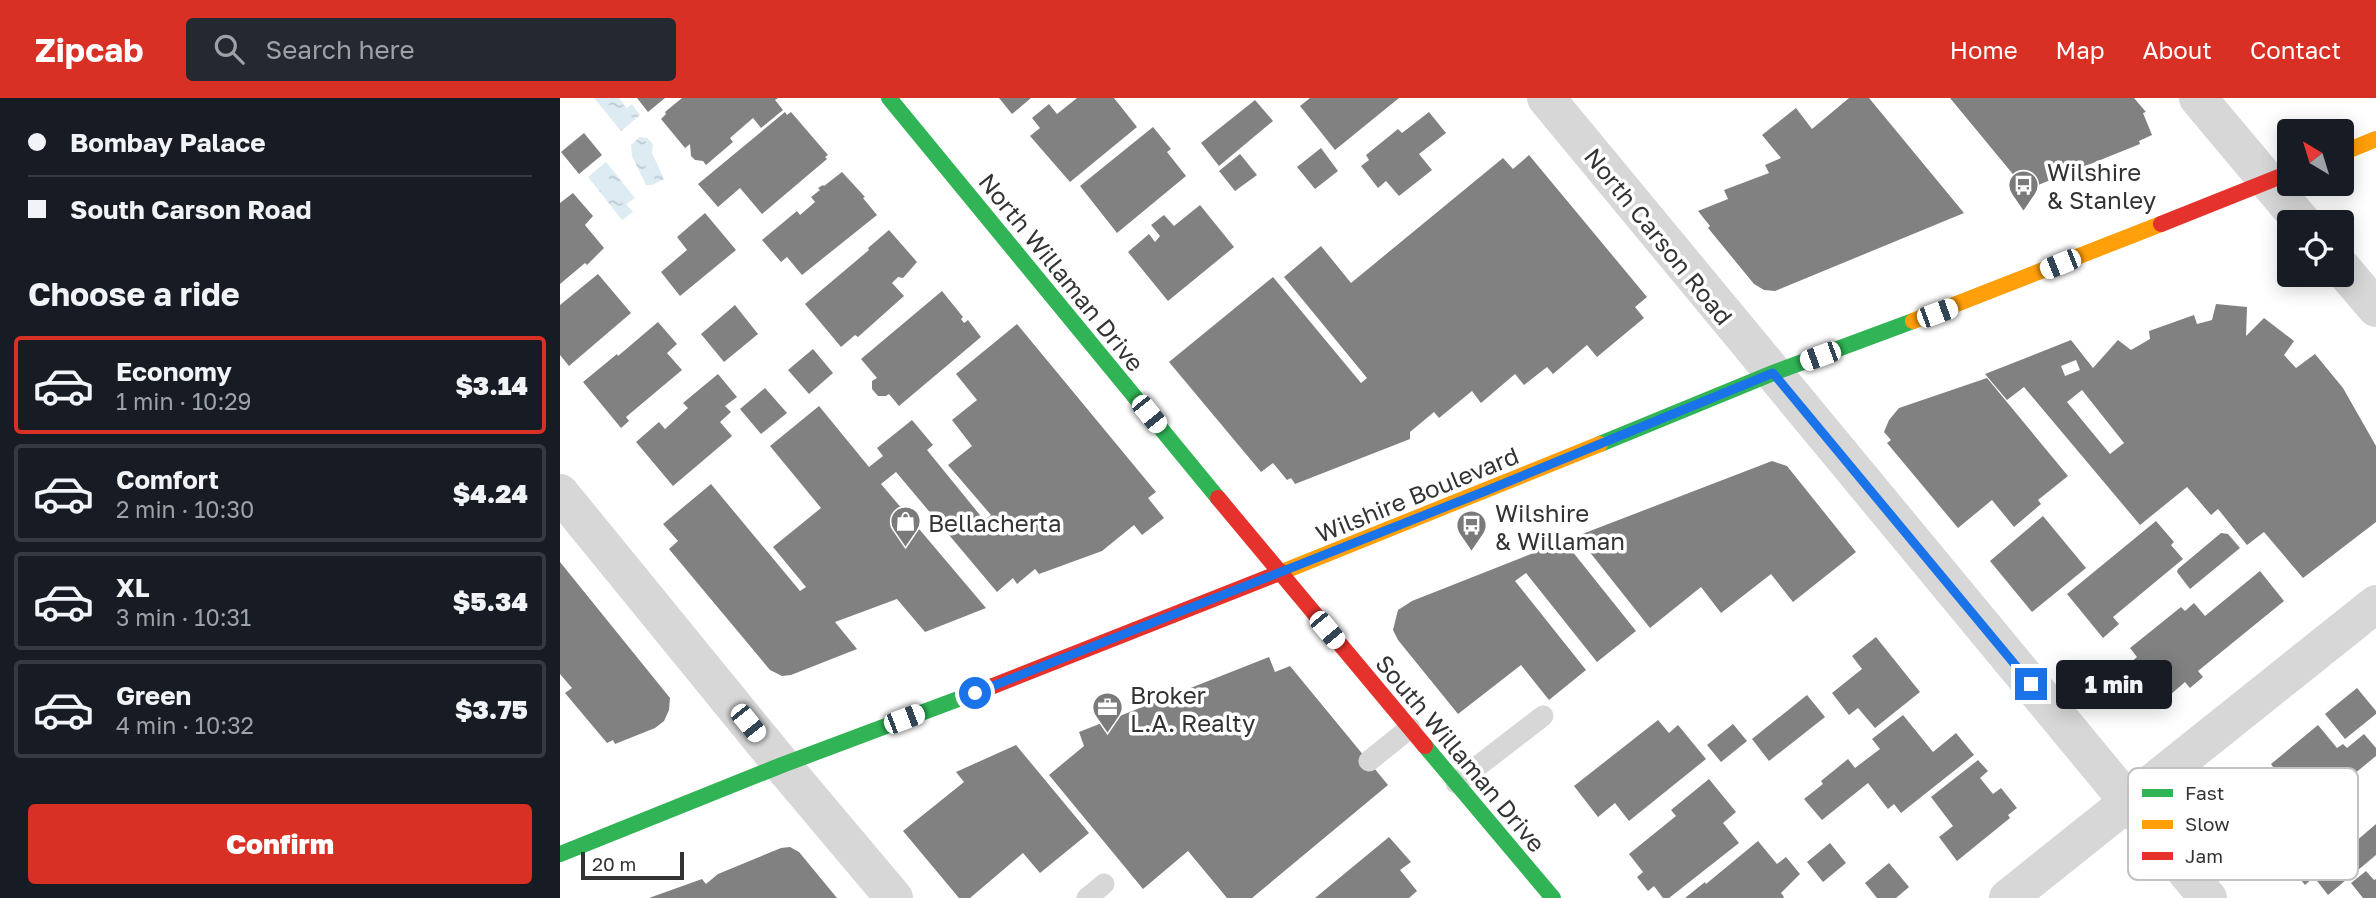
<!DOCTYPE html>
<html lang="en">
<head>
<meta charset="utf-8">
<style>
	body { margin:0; font-family:"Golos Text",sans-serif; background:#242831; color:#f1f3f6; height:100vh; display:flex; flex-direction:column; font-size:26px; white-space:nowrap }
	* { box-sizing:border-box; margin:0 }
	p { font-size:23px; color:#9ea1a6 }
	.icon { flex:none; width:38px; height:38px; fill:none; stroke:currentColor; stroke-width:2; stroke-linecap:round; stroke-linejoin:round }
	.map { position:relative; flex:1; overflow:hidden }
	.sheet { display:flex; flex-direction:column; background:#171b24; width:560px }
	.sheet>* { flex:none }
	.hud { display:grid; align-content:center; height:154px; padding:0 28px; background:#171b24 }
	.needle { width:46px; rotate:322deg }
	.buttons { position:absolute; left:1717px; top:21px; display:grid; gap:14px }
	.buttons a { display:grid; place-items:center; width:77px; height:77px; border-radius:7px; background:#171b24; box-shadow:0 4px 18px #0003; font-size:35px }
	.scale { position:absolute; left:21px; bottom:18px; width:103px; box-sizing:border-box; padding-left:7px; border:4px solid #333; border-top:0; font-size:19px; line-height:24px; white-space:nowrap; color:#333; -webkit-text-stroke:5px #fff; paint-order:stroke }
	.end { position:absolute; width:32px; height:32px; margin:-16px; border:9px solid #1a73e8; background:#fff; box-shadow:0 0 0 4px #fff }
	.from { border-radius:50% }
	.bubble { position:absolute; height:49px; border-radius:7px; background:#171b24; box-shadow:0 4px 18px #0003; font-size:23px; font-weight:800; line-height:49px; text-align:center }
	.car { position:absolute; width:21px; height:42px; margin:-21px -10px; border-radius:9px; box-shadow:0 0 5px 2px #0007; background:linear-gradient(#fff 24%,#345 0 40%,#fff 0 76%,#345 0 86%,#fff 0) }
	.hud b { display:flex; align-items:center; gap:24px; height:66px; font-size:26px }
	.hud b+b { border-top:2px solid #363941 }
	.hud i { width:18px; height:18px; background:#f1f3f6 }
	ul { padding:0; list-style:none }
	li { display:flex; align-items:center; gap:21px; height:98px; margin:0 14px 10px; padding:0 14px; border:4px solid #363941; border-radius:7px }
	li div { flex:1 }
	li b { display:block; font-size:26px }
	li em { font-style:normal; font-weight:800 }
	li.on { border-color:#d93025 }
	li>.icon { width:63px; height:63px; stroke-width:1.5 }
	h2 { padding:0 28px; font-size:32px; line-height:84px }
	.action { display:flex; gap:14px; margin-top:auto; padding:14px 28px }
	.action a { flex:1; height:80px; border-radius:7px; background:#d93025; color:#fff; font-size:28px; font-weight:800; line-height:80px; text-align:center }
	header { display:flex; align-items:center; gap:42px; box-sizing:border-box; height:98px; padding:0 35px; background:#d93025; color:#fff }
	header strong { font-size:33px }
	nav { display:flex; gap:38px; margin-inline-start:auto; font-size:24px }
	.search { width:490px; height:63px; background:#242831; display:flex; align-items:center; gap:18px; box-sizing:border-box; padding:0 24px; border-radius:7px; color:#9ea1a6; font-size:26px }
	main { display:flex; flex:1; min-height:0 }
	.map>svg:first-child { display:block }
	.water { fill:url(#water-ripples) }
	.building { fill:#818181; fill-rule:evenodd }
	.lines { fill:none; stroke-linecap:round; stroke-linejoin:round }
	.lane { stroke:#d7d7d7; stroke-width:21 }
	.street { stroke:#d7d7d7; stroke-width:38 }
	.fast { stroke:#30b455; stroke-width:16 }
	.slow { stroke:#ff9f0a; stroke-width:16 }
	.jam { stroke:#e5322d; stroke-width:16 }
	.route { stroke:#1a73e8; stroke-width:9 }
	.labels { text-anchor:middle; dominant-baseline:central; stroke-width:7; stroke-linejoin:round; paint-order:stroke }
	.poi-label { font-size:24px; fill:#333; stroke:#fff; text-anchor:start }
	.street-label { font-size:24px; fill:#333; stroke:#fff }
	.key { fill:#fff; stroke:#c2c2c2; stroke-width:2 }
	.key-label { font-size:19px; fill:#333 }
</style>
</head>
<body>
<header>
<strong>Zipcab</strong>
<div class="search"><svg class="icon" aria-label="search" viewBox="0 0 24 24"><circle cx="10" cy="10" r="6"/><path d="M15 15l6 6"/></svg>Search here</div>
<nav><a>Home</a><a>Map</a><a>About</a><a>Contact</a></nav>
</header>
<main>
<section class="sheet">
<div class="hud">
<b><i class="from"></i>Bombay Palace</b>
<b><i></i>South Carson Road</b>
</div>
<h2>Choose a ride</h2>
<ul>
<li class="on"><svg class="icon" aria-label="car" viewBox="0 0 24 24"><path d="M5 17H2v-5l4-1 3-4h7l3 4 3 1v5h-3M9 17h6M6 11h13"/><circle cx="7" cy="17" r="2"/><circle cx="17" cy="17" r="2"/></svg><div><b>Economy</b><p>1 min · 10:29</p></div><em>$3.14</em></li>
<li><svg class="icon" aria-label="car" viewBox="0 0 24 24"><path d="M5 17H2v-5l4-1 3-4h7l3 4 3 1v5h-3M9 17h6M6 11h13"/><circle cx="7" cy="17" r="2"/><circle cx="17" cy="17" r="2"/></svg><div><b>Comfort</b><p>2 min · 10:30</p></div><em>$4.24</em></li>
<li><svg class="icon" aria-label="car" viewBox="0 0 24 24"><path d="M5 17H2v-5l4-1 3-4h7l3 4 3 1v5h-3M9 17h6M6 11h13"/><circle cx="7" cy="17" r="2"/><circle cx="17" cy="17" r="2"/></svg><div><b>XL</b><p>3 min · 10:31</p></div><em>$5.34</em></li>
<li><svg class="icon" aria-label="car" viewBox="0 0 24 24"><path d="M5 17H2v-5l4-1 3-4h7l3 4 3 1v5h-3M9 17h6M6 11h13"/><circle cx="7" cy="17" r="2"/><circle cx="17" cy="17" r="2"/></svg><div><b>Green</b><p>4 min · 10:32</p></div><em>$3.75</em></li>
</ul>
<div class="action"><a>Confirm</a></div>
</section>
<div class="map">
<svg width="1816" height="800" viewBox="0 0 1816 800">
	<defs>
		<pattern id="water-ripples" width="26" height="14" patternUnits="userSpaceOnUse" patternTransform="scale(1.75)"><rect width="26" height="14" fill="#ddebf3"/><path d="M2 4q2-2 4 0t4 0M15 11q2-2 4 0t4 0" fill="none" stroke="#becad1"/></pattern>
	</defs>
	<rect width="100%" height="100%" fill="#fff"/>
	<g class="water">
		<path d="M34,0H59L67,10L72,6L80,17L61,33Z"/>
		<path d="M80,39L87,40L93,46L92,55L104,81L92,87H86L72,58L71,47Z"/>
		<path d="M46,64L75,100L66,106L73,114L62,122L28,79Z"/>
	</g>
	<g class="building">
		<path d="M77,0H105L88,14Z"/>
		<path d="M122,0H218L215,2L223,12L201,30L193,20L170,40L173,44L146,67L143,63L135,62L131,58L130,46L125,50L101,21L106,16L105,14Z"/>
		<path d="M439,0H471L452,16Z"/>
		<path d="M517,0H554L577,29L510,84L470,38L480,30L472,20L489,6L497,16Z"/>
		<path d="M750,0H839L775,52L740,8Z"/>
		<path d="M1289,0H1309L1404,115L1215,193L1204,192L1194,186L1148,130L1150,128L1138,113L1168,101L1164,92L1209,75L1205,67L1221,60L1202,37L1236,10L1252,31Z"/>
		<path d="M1390,0H1574L1586,14L1583,15L1592,37L1579,43L1580,46L1466,92Z"/>
		<path d="M695,2L713,23L659,68L641,45Z"/>
		<path d="M225,14L227,17L231,14L268,57L265,59L267,61L202,116L180,90L158,109L138,86Z"/>
		<path d="M869,14L886,35L859,56L872,72L839,98L826,83L818,90L801,68L809,62L806,57L838,31L842,35Z"/>
		<path d="M593,29L611,51L607,54L626,78L557,135L520,88Z"/>
		<path d="M24,35L42,57L19,76L1,54Z"/>
		<path d="M761,50L778,73L755,91L737,69Z"/>
		<path d="M680,56L697,77L675,93L659,73Z"/>
		<path d="M969,57L1087,199L1075,209L1084,220L1037,259L1027,247L993,276L987,269L964,287L955,276L921,305L912,293L879,320L874,314L850,334V341L735,386L731,380L727,382L713,365L701,374L609,264L713,179L801,285L807,280L724,179L761,148L791,185L943,60L953,71Z"/>
		<path d="M282,74L305,99L303,100L317,117L242,177L227,159L221,164L202,142L237,113L240,117L255,104L251,99L260,92L258,90L263,87L264,88Z"/>
		<path d="M13,95L33,118L25,127L44,150L27,167L25,165L0,186V105Z"/>
		<path d="M640,107L674,149L608,203L568,154L589,136L595,144L600,138L591,127L604,117L614,128Z"/>
		<path d="M145,115L176,152L120,198L101,174L127,152L117,139Z"/>
		<path d="M329,132L357,164L343,180L338,179L332,185L344,198L298,239L295,237L281,249L245,206L309,152L308,150Z"/>
		<path d="M38,176L71,215L9,268L0,257V207Z"/>
		<path d="M382,193L403,219L401,221L404,225L408,222L421,239L339,308L329,296L326,298H318L312,291V283L317,280L301,261Z"/>
		<path d="M1656,206L1687,209L1686,238L1704,220L1734,243L1724,257L1736,270L1755,256L1783,290L1816,348V424L1743,480L1704,434L1687,447L1658,411L1651,417L1627,389L1580,427L1464,289L1447,302L1425,276L1511,242L1533,270L1558,242L1571,252L1590,241L1589,233L1634,217L1637,226L1652,222ZM1516,262L1520,272L1505,278L1501,268ZM1522,292L1564,345L1550,356L1507,304Z"/>
		<path d="M175,207L198,236L164,264L141,236Z"/>
		<path d="M98,224L117,246L107,255L122,272L66,319L69,323L61,330L23,284L57,256L58,258Z"/>
		<path d="M457,226L596,394L588,400L604,420L582,437L574,427L542,453L479,476L475,471L457,486L453,480L437,494L336,374L321,386L426,510L365,534L337,501L275,524L297,551L231,577L222,578L210,572L109,451L118,443L103,426L151,386L240,493L246,489L213,449L261,410L210,348L259,308L309,369L323,358L317,350L352,322L373,347L367,352L424,422L431,417L388,367L412,348L392,322L417,302L396,276Z"/>
		<path d="M253,251L273,275L249,296L228,272Z"/>
		<path d="M158,276L177,299L165,308L171,314L160,324L172,338L113,388L76,344L99,324L105,331L128,310L123,305Z"/>
		<path d="M1427,280L1508,378L1478,402L1481,406L1454,429L1432,402L1398,430L1327,345L1331,342L1324,334L1329,322L1339,310Z"/>
		<path d="M205,290L227,315L201,336L180,311Z"/>
		<path d="M1212,363L1227,368L1296,454L1233,504L1211,476L1161,515L1141,489L1090,530L1017,438Z"/>
		<path d="M1483,418L1526,470L1472,514L1430,463Z"/>
		<path d="M1596,423L1614,444L1611,447L1623,461L1553,519L1559,526L1543,540L1507,496Z"/>
		<path d="M1661,435L1668,436L1680,450L1630,491L1617,474L1618,471Z"/>
		<path d="M1004,443L1076,533L1037,564L966,475L955,483L1026,572L989,602L961,567L898,616L838,542L833,532L838,512L852,503Z"/>
		<path d="M0,464L110,600L109,612L104,623L95,630L55,646L53,642L47,645L5,595L12,590L0,576Z"/>
		<path d="M1700,473L1724,503L1638,573L1643,579L1630,590L1625,584L1602,604L1570,565L1577,559L1570,550L1621,509L1625,513L1634,505L1645,518Z"/>
		<path d="M1316,539L1360,594L1315,630L1298,610L1289,617L1272,595L1302,571L1292,558Z"/>
		<path d="M709,559L715,574L730,568L828,687L692,800H667L628,753L583,791L489,677L524,648L519,634Z"/>
		<path d="M1797,590L1816,613V616L1785,641L1765,616Z"/>
		<path d="M1247,597L1265,619L1209,663L1192,641Z"/>
		<path d="M1343,617L1373,654L1396,635L1414,657L1341,715L1334,706L1328,711L1308,685L1262,722L1244,701L1263,686L1261,683L1288,661L1295,670L1320,651L1312,641Z"/>
		<path d="M1098,622L1109,635L1118,627L1146,661L1069,723L1055,705L1038,719L1014,688Z"/>
		<path d="M1173,626L1187,643L1161,664L1147,647Z"/>
		<path d="M1758,627L1777,650L1783,646L1787,650L1804,636L1816,650V658L1710,745L1683,713L1716,686L1711,681L1718,676L1711,666Z"/>
		<path d="M456,647L529,735L480,775L463,755L410,800H399L343,733L404,684L396,674Z"/>
		<path d="M1418,662L1428,673L1420,680L1433,696L1441,690L1457,710L1448,717L1450,720L1397,763L1379,739L1393,728L1371,699Z"/>
		<path d="M1149,681L1176,714L1163,725L1179,745L1109,800H1103L1094,788L1088,793L1077,779L1083,774L1069,756L1116,718L1111,712Z"/>
		<path d="M1775,720L1795,744L1816,726V757L1768,797L1754,779L1745,787L1725,762Z"/>
		<path d="M829,739L851,764L840,772L857,793L849,800H755Z"/>
		<path d="M1198,743L1217,766L1226,759L1240,776L1221,795L1224,799L1223,800H1125L1145,784L1146,786Z"/>
		<path d="M1270,745L1286,765L1263,784L1247,764Z"/>
		<path d="M230,749L239,754L277,800H89L142,781L146,786L158,776L221,750Z"/>
		<path d="M1329,765L1349,789L1336,800H1317L1305,785Z"/>
		<path d="M1806,773L1814,782L1816,781V800H1803L1791,785Z"/>
	</g>
	<g class="lines">
		<g class="lane">
			<path d="M809,663L850,630"/>
			<path d="M896,685L983,618"/>
			<path d="M527,800L544,786"/>
		</g>
		<g class="street">
			<path d="M986,0L1648,800"/>
			<path d="M1638,0L1742,124"/>
			<path d="M1782,170L1816,210"/>
			<path d="M0,395L222,667L334,800"/>
			<path d="M1448,800L1816,506"/>
		</g>
		<g class="fast">
			<path d="M329,0L658,400"/>
			<path d="M1040,346L1213,275L1353,223"/>
			<path d="M865,648L993,800"/>
			<path d="M0,756L222,667L433,588"/>
		</g>
		<g class="slow">
			<path d="M1782,55L1816,41"/>
			<path d="M1353,223L1601,126"/>
			<path d="M722,474L1040,346"/>
		</g>
		<g class="jam">
			<path d="M1601,126L1729,75"/>
			<path d="M658,400L865,648"/>
			<path d="M433,588L722,474"/>
		</g>
	</g>
	<g class="lines">
		<path class="route" d="M415,595L928,392L1213,275L1471,586"/>
	</g>
	<defs>
		<symbol id="bus-pin" viewBox="-11 -11 22 30"><path d="M0 17L-7.5 6A9.5 9.5 0 1 1 7.5 6Z" fill="#7a7a7a" stroke="#fff"/><path d="M-5-6H5V4H4V6H2V4H-2V6H-4V4H-5ZM-3.5-4V0h7V-4ZM-3.5 1.2v1.5H-2V1.2ZM2 1.2v1.5H3.5V1.2Z" fill="#fff"/></symbol>
		<symbol id="shop-pin" viewBox="-11 -11 22 30"><path d="M0 17L-7.5 6A9.5 9.5 0 1 1 7.5 6Z" fill="#7a7a7a" stroke="#fff"/><path d="M-5-2.5h2.3a2.7 3.5 0 0 1 5.4 0H5L5.5 6h-11ZM-1.5-2.5h3a1.5 2.3 0 0 0-3 0Z" fill="#fff"/></symbol>
		<symbol id="office-pin" viewBox="-11 -11 22 30"><path d="M0 17L-7.5 6A9.5 9.5 0 1 1 7.5 6Z" fill="#7a7a7a" stroke="#fff"/><path d="M-6-3h4V-5.5h4V-3h4V5H-6ZM-1-4.5V-3h2v-1.5ZM-6 0V1H6V0Z" fill="#fff"/></symbol>
	</defs>
	<g fill-rule="evenodd">
		<use href="#bus-pin" x="1446" y="70" width="35" height="47"/>
		<use href="#shop-pin" x="328" y="406" width="35" height="47"/>
		<use href="#bus-pin" x="894" y="410" width="35" height="47"/>
		<use href="#office-pin" x="530" y="592" width="35" height="47"/>
	</g>
	<g class="labels">
		<g class="poi-label">
			<text x="1487" y="73">Wilshire<tspan x="1487" dy="28">&amp; Stanley</tspan></text>
			<text x="935" y="414">Wilshire<tspan x="935" dy="28">&amp; Willaman</tspan></text>
			<text x="368" y="424">Bellacherta</text>
			<text x="570" y="596">Broker<tspan x="570" dy="28">L.A. Realty</tspan></text>
		</g>
		<g class="street-label">
			<text transform="translate(1099 138) rotate(51)">North Carson Road</text>
			<text transform="translate(502 174) rotate(51)">North Willaman Drive</text>
			<text transform="translate(857 396) rotate(-22)">Wilshire Boulevard</text>
			<text transform="translate(901 655) rotate(50)">South Willaman Drive</text>
		</g>
	</g>
	<rect x="1568" y="670" width="230" height="112" rx="10" class="key"/>
	<rect x="1582" y="691" width="31" height="8" fill="#30b455"/>
	<rect x="1582" y="722" width="31" height="9" fill="#ff9f0a"/>
	<rect x="1582" y="754" width="31" height="8" fill="#e5322d"/>
	<g class="key-label">
		<text x="1625" y="702">Fast</text>
		<text x="1625" y="733">Slow</text>
		<text x="1625" y="765">Jam</text>
	</g>
</svg>
<div class="buttons">
<a><svg class="needle" viewBox="-14 -14 28 28"><path d="M0-13l5 13h-10z" fill="#e53935"/><path d="M0 13l5-13h-10z" fill="#9ea1a6"/></svg></a>
<a><svg class="icon" aria-label="locate" viewBox="0 0 24 24"><circle cx="12" cy="12" r="6"/><path d="M12 2v4M12 18v4M2 12h4M18 12h4"/></svg></a>
</div>
<div class="scale">20 m</div>
<i class="end from" style="left:415px;top:595px"></i>
<i class="end" style="left:1471px;top:586px"></i>
<div class="bubble" style="left:1496px;top:562px;width:116px">1 min</div>
<i class="car" style="left:1500px;top:166px;rotate:248deg"></i>
<i class="car" style="left:1377px;top:215px;rotate:70deg"></i>
<i class="car" style="left:1260px;top:258px;rotate:250deg"></i>
<i class="car" style="left:589px;top:316px;rotate:141deg"></i>
<i class="car" style="left:767px;top:532px;rotate:140deg"></i>
<i class="car" style="left:344px;top:621px;rotate:69deg"></i>
<i class="car" style="left:188px;top:625px;rotate:141deg"></i>
</div>
</main>
</body>
</html>
